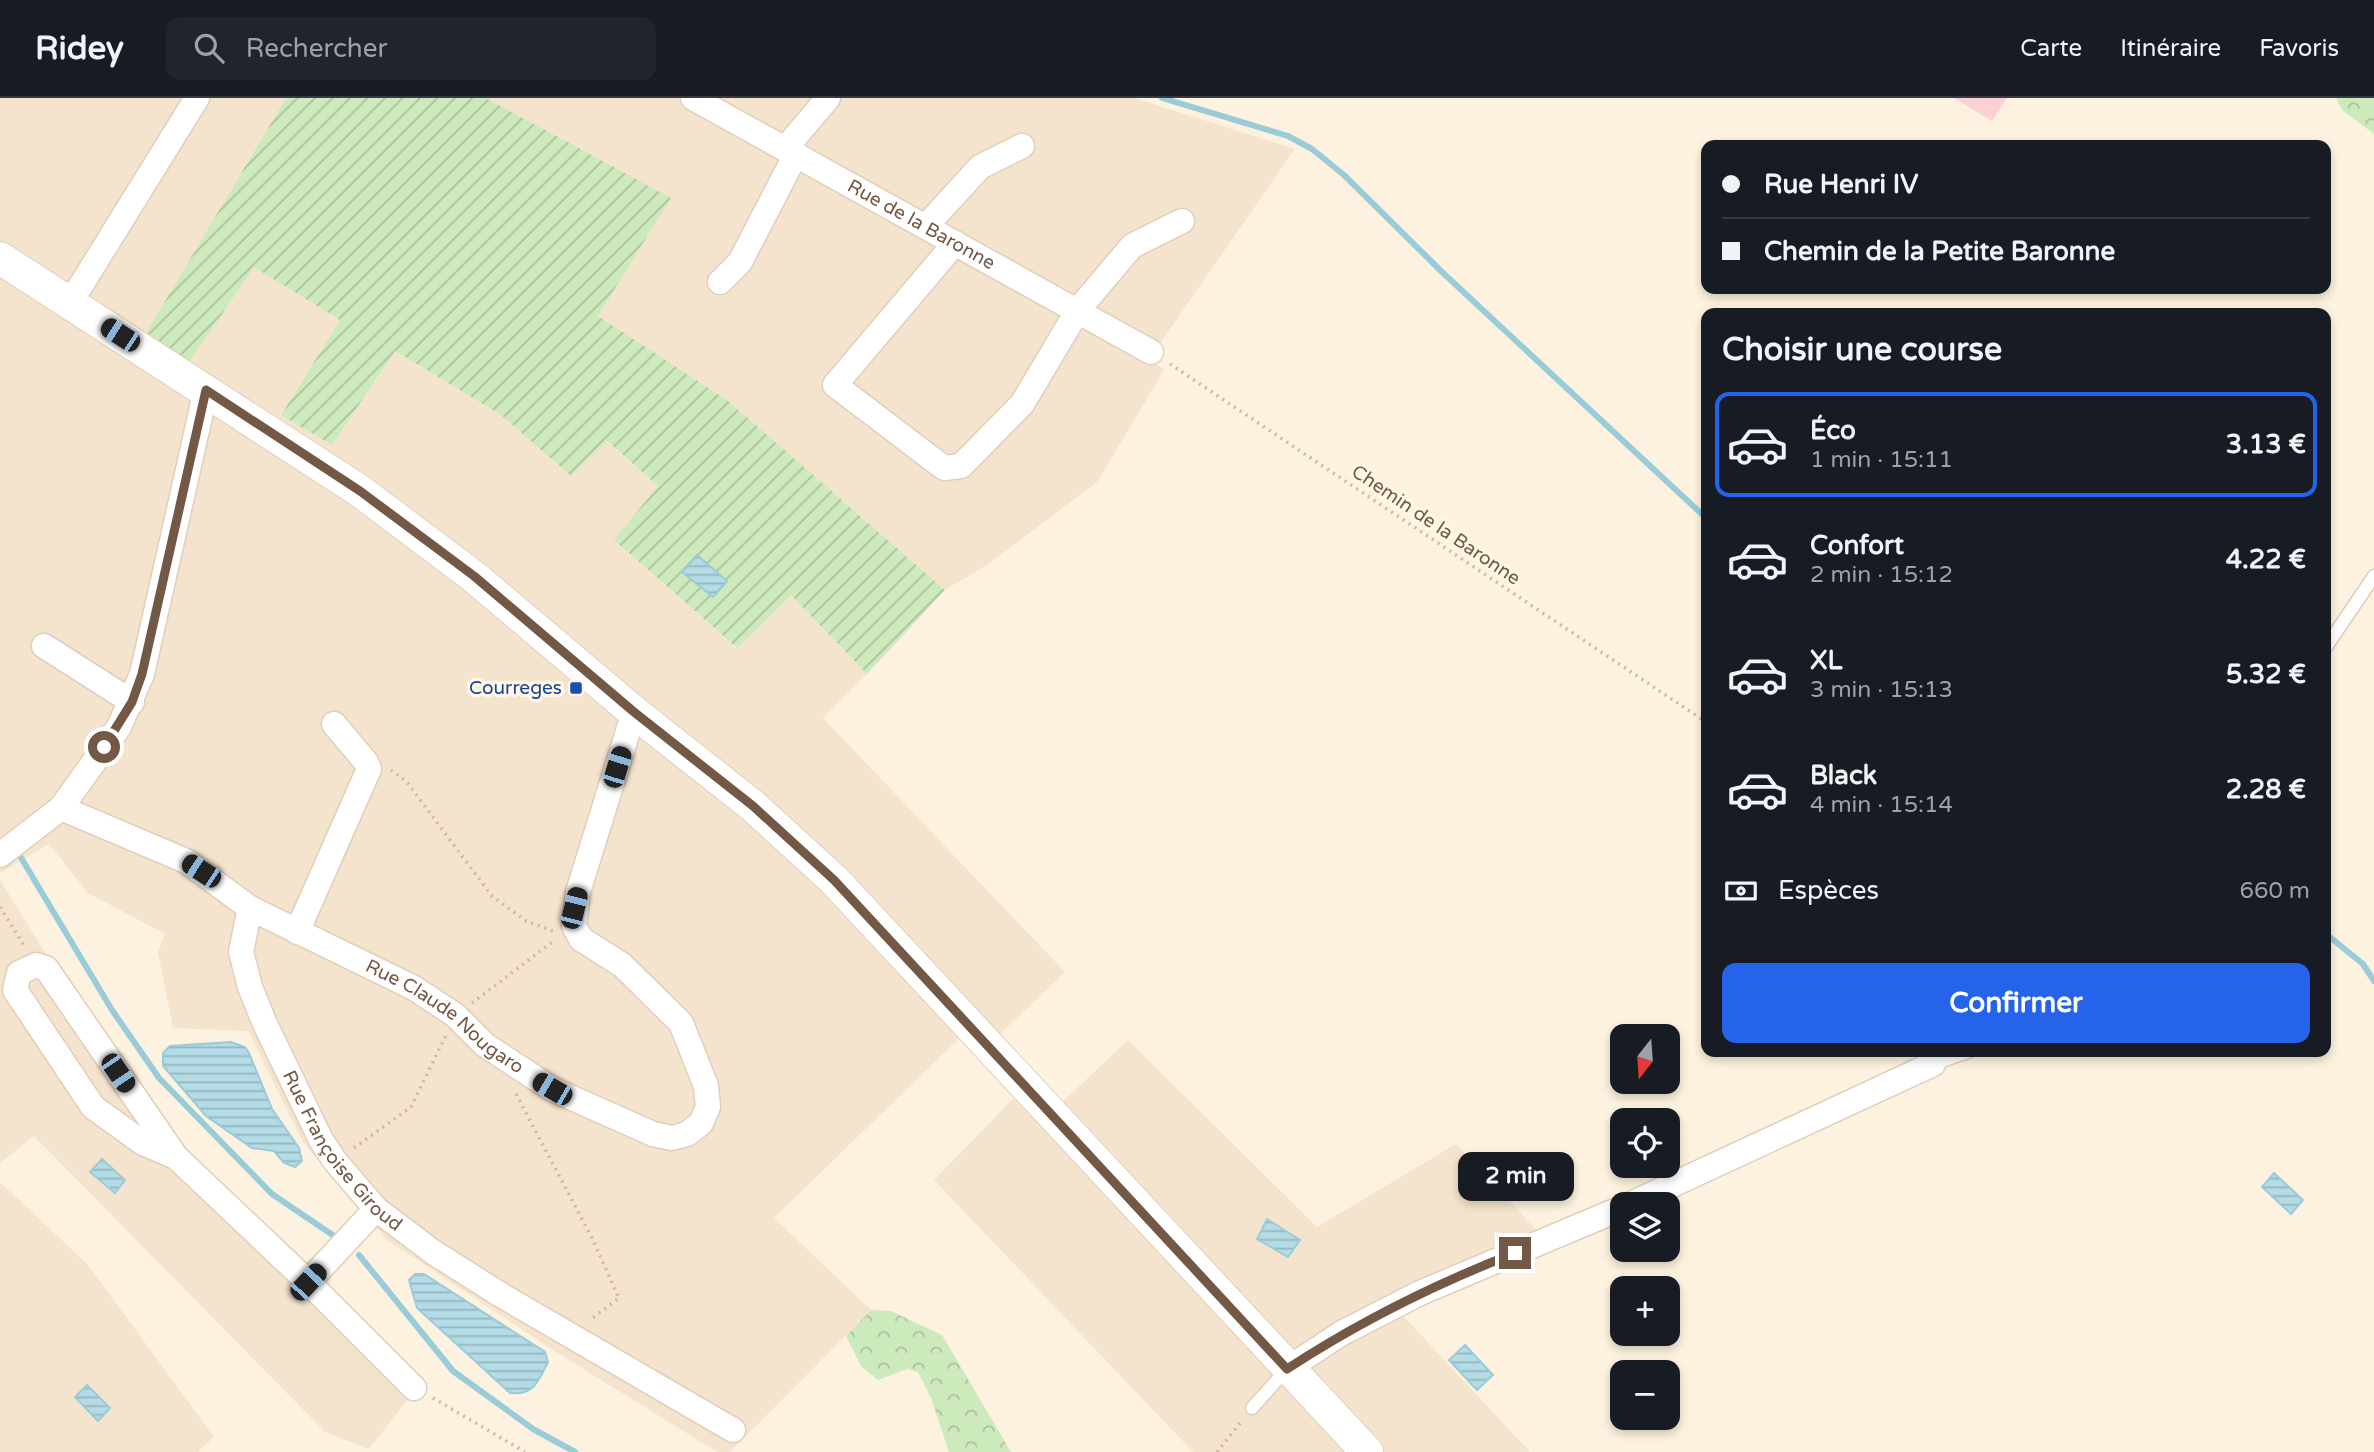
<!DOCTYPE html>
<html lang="fr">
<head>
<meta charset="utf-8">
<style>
	body { margin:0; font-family:"Varela Round",sans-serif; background:#20242c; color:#f1f3f6; height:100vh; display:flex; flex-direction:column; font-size:26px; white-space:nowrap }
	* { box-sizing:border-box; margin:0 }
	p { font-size:23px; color:#9ea1a6 }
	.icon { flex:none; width:38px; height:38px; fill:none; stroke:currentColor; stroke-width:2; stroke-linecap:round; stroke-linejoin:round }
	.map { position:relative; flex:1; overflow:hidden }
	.sheet { position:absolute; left:1701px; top:210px; width:630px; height:749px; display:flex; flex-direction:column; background:#171b24; border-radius:14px; box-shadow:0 4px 10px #0003 }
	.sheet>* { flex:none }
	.guide { position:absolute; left:1701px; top:42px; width:630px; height:154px; border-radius:14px; box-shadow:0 4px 10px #0003; display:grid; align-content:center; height:154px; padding:0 21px; background:#171b24 }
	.needle { width:46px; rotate:197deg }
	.buttons { position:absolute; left:1610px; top:926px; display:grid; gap:14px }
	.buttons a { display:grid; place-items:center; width:70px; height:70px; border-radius:14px; background:#171b24; box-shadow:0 4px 10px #0003; font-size:35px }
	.end { position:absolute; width:32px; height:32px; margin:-16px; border:9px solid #735846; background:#fff; box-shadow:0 0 0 4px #fff }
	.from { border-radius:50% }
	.bubble { position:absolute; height:49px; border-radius:14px; background:#171b24; box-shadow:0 4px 10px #0003; font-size:23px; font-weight:700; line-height:49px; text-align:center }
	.car { position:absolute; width:21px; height:42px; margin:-21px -10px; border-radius:9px; box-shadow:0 0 5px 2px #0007; background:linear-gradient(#222 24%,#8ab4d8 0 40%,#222 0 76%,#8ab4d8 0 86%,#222 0) }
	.guide b { display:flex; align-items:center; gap:24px; height:66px; font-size:26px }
	.guide b+b { border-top:2px solid #363941 }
	.guide i { width:18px; height:18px; background:#f1f3f6 }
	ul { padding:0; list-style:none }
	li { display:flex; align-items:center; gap:21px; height:105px; margin:0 14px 10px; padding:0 7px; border:4px solid transparent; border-radius:14px }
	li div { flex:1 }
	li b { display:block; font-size:26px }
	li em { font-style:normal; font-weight:700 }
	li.current { border-color:#2563eb }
	li>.icon { width:63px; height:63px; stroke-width:1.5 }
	h2 { padding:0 21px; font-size:32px; line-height:84px }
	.pay { display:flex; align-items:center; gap:18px; height:77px; padding:0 21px; font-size:26px }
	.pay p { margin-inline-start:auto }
	.primary-button { display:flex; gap:14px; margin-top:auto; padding:14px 21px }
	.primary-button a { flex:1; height:80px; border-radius:14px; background:#2563eb; color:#fff; font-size:28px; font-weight:700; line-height:80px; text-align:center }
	header { display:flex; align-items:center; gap:42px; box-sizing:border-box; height:98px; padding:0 35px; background:#171b24; border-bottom:2px solid #363941 }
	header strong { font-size:33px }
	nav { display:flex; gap:38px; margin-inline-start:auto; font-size:24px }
	.search { width:490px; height:63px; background:#20242c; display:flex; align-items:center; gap:18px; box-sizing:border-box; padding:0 24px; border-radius:14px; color:#9ea1a6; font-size:26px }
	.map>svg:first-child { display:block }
	.residential { fill:#f4e4cd }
	.medical { fill:#fbd1d5 }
	.forest { fill:url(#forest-crowns) }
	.garden { fill:url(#garden-furrows) }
	.water { fill:url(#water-rules); stroke:#99ccd8; stroke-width:2 }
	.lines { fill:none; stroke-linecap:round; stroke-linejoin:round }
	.stream { stroke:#99ccd8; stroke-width:6 }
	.service-casing { stroke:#e1cebb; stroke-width:15 }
	.minor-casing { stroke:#e1cebb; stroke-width:27 }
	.tertiary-casing { stroke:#e1cebb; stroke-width:34 }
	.path { stroke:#d7b499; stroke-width:3.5; stroke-dasharray:2 5; stroke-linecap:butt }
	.service { stroke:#fff; stroke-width:12 }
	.minor { stroke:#fff; stroke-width:24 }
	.tertiary { stroke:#fff; stroke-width:32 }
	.route { stroke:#735846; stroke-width:9 }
	.transit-dot { fill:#1a4fb4; stroke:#fff6e5; stroke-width:2.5 }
	.labels { text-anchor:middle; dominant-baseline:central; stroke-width:7; stroke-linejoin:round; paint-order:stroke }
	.street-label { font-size:19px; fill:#735846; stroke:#fff6e5 }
	.transit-label { font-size:19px; fill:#164399; stroke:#fff6e5; text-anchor:end }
</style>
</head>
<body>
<header>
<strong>Ridey</strong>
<div class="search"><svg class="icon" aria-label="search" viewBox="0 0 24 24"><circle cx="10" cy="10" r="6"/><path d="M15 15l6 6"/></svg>Rechercher</div>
<nav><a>Carte</a><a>Itinéraire</a><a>Favoris</a></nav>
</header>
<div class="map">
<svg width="2374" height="1354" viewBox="0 0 2374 1354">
	<defs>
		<pattern id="forest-crowns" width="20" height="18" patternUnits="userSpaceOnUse" patternTransform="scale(1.75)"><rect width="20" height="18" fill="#cdeabd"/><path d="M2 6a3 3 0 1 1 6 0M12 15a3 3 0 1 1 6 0" fill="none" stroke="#abc09b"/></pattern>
		<pattern id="garden-furrows" width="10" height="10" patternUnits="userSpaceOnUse" patternTransform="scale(1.75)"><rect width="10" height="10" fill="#cdeabd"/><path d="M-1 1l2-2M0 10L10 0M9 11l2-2" fill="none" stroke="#abc09b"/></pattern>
		<pattern id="water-rules" width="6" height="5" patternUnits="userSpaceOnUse" patternTransform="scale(1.75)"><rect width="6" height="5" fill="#b3dce6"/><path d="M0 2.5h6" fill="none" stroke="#96b5bc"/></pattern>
	</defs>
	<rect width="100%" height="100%" fill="#fdf2df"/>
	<g class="residential">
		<path d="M0,0H286L147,235L190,263L254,168L340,222L281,316L332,347L395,253L501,317L571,378L606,343L658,388L615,443L736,550L791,497L867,576L823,620L1065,874L998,938L979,921L774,1120L871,1212L730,1354H717L553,1252L387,1142L303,1044L248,933L173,930L158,854L165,836L88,795L49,746L0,775Z"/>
		<path d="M486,0H1134L1295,51L1149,261L1164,272L1098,383L990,465L945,492L727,302L598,218L670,100Z"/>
		<path d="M0,782L51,864L183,1051L424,1281L369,1351L325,1334L34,1038L0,1065Z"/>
		<path d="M1128,942L1317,1129L1456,1046L1539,1135L1392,1206L1530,1354H1193L934,1082L1013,1001L1039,1026Z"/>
		<path d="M0,1084L88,1167L214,1339L198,1354H0Z"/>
	</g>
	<path class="medical" d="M1954,0H2007L1992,23Z"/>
	<g class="forest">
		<path d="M2336,0H2374V36L2342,12Z"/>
		<path d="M871,1212L891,1213L942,1237L1011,1354H949L931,1300L918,1274L907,1271L878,1282L861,1268L846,1238Z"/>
	</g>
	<path class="garden" d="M286,0H486L671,100L598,218L727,302L945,492L867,576L791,497L737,550L614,442L658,388L607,343L571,378L501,317L395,253L332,347L281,317L340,222L254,169L190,263L146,235Z"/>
	<g class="water">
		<path d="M697,457L727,483L713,499L682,474Z"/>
		<path d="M231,944L245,949L249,955L272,1011L299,1050L302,1063L295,1069L284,1065L274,1053L252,1050L206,1018L163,968V955L170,948Z"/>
		<path d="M102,1061L125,1082L115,1095L90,1074Z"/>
		<path d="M2274,1075L2303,1102L2291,1116L2262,1089Z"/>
		<path d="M1267,1121L1300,1142L1288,1159L1257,1141Z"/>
		<path d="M415,1176H424L545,1254L548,1264C539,1282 534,1298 510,1295L417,1210L409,1182Z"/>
		<path d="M1465,1247L1493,1277L1477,1292L1449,1262Z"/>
		<path d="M87,1287L110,1310L98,1323L75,1299Z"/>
	</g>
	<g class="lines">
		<g class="stream">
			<path d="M1162,0L1288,38L1312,51L1344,77L1441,173L1706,420"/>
			<path d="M20,758L112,912L159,980L272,1096L340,1142"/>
			<path d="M2326,836L2363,866L2374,883"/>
			<path d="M359,1157L453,1273L533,1331L575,1354"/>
		</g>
		<defs>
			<g id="service">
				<path d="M2326,549L2374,478"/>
				<path d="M1933,966L1968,954"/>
				<path d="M1252,1310L1287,1271"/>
			</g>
			<g id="minor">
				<path id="s1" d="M693,0L1151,254"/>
				<path d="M785,51L828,0"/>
				<path d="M926,128L980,69L1022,48"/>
				<path d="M955,145L835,287L944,370L961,368L1022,306L1078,212L1132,148L1182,123"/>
				<path d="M720,184L740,164L796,56"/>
				<path d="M70,205L197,0"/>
				<path d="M44,548L132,604"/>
				<path id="s2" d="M61,710L186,763L250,810L241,854L250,889L265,926L321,1042L335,1063L376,1111L433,1154L501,1197L733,1332"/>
				<path d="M0,757L61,710L119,629L142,576L206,292"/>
				<path id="s3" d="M250,810L414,890L455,917L485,947L552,991L653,1036L672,1040L687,1036L701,1025L708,1009L706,988L681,925L622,867L581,841L574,828L578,794L634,614"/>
				<path d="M297,834L369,671L366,664L334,626"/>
				<path d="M176,1059L143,1045L93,1009L15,892L19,875L36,867L46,870L176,1059L308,1184"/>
				<path d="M1631,1106L1933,966"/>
				<path d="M376,1111L308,1184L414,1290"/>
				<path d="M1287,1271L1342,1235L1420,1195L1622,1110"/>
			</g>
			<path id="tertiary" d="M0,160L360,393L473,478L634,614L753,708L834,782L1367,1354"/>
		</defs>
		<use href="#service" class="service-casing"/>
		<use href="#minor" class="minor-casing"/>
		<use href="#tertiary" class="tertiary-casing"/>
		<g class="path">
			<path d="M1170,266L1706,624"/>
			<path d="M391,672L406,683L492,798L526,823L553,833"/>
			<path d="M0,809L25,849"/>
			<path d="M472,905L555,842"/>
			<path d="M516,996L592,1140L619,1200L590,1222"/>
			<path d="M354,1050L411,1009L446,937"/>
			<path d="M433,1300L525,1354"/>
			<path d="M1217,1354L1242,1323"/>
		</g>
		<use href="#service" class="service"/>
		<use href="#minor" class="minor"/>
		<use href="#tertiary" class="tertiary"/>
	</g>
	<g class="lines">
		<path class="route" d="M104,649L132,604L142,576L206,292L360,393L474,478L634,614L753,708L834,782L1287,1271C1359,1224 1435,1186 1515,1155"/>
	</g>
	<rect class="transit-dot" x="569" y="583" width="14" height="14" rx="3.5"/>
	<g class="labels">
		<g class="street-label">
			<text stroke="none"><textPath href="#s1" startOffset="261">Rue de la Baronne</textPath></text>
			<text transform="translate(1436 427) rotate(34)">Chemin de la Baronne</text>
			<text stroke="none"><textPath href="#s3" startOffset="224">Rue Claude Nougaro</textPath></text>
			<text stroke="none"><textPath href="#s2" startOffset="486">Rue Françoise Giroud</textPath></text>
		</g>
		<g class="transit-label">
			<text x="562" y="590">Courreges</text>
		</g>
	</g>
</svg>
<div class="buttons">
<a><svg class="needle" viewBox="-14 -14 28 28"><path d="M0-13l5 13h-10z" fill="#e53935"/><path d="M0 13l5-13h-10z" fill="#9ea1a6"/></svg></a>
<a><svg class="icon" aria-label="locate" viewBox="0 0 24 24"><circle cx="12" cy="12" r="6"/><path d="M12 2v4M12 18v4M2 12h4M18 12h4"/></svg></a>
<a><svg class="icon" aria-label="layers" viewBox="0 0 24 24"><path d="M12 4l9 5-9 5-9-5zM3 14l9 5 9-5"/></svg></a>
<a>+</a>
<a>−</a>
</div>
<i class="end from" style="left:104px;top:649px"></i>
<i class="end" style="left:1515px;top:1155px"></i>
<div class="bubble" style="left:1458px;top:1054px;width:116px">2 min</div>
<i class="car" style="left:120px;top:237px;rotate:303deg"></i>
<i class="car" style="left:617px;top:669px;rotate:17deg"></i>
<i class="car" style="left:201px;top:773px;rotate:303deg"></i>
<i class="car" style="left:574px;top:810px;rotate:14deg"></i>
<i class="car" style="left:118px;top:975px;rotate:146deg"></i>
<i class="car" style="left:552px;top:991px;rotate:300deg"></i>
<i class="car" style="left:308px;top:1184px;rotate:43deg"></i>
<div class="guide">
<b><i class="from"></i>Rue Henri IV</b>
<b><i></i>Chemin de la Petite Baronne</b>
</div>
<section class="sheet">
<h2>Choisir une course</h2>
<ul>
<li class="current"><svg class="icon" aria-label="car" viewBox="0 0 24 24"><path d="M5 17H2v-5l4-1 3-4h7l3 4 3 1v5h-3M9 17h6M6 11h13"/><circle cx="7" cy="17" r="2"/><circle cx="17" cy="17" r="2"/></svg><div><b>Éco</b><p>1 min · 15:11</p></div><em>3.13 €</em></li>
<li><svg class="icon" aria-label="car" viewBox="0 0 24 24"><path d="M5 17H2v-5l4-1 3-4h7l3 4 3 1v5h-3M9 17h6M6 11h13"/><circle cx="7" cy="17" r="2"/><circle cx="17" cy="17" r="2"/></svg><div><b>Confort</b><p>2 min · 15:12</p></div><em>4.22 €</em></li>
<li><svg class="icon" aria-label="car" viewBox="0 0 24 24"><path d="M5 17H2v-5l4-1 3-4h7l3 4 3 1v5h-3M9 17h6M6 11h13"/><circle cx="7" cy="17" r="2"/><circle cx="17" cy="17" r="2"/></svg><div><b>XL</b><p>3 min · 15:13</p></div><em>5.32 €</em></li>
<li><svg class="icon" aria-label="car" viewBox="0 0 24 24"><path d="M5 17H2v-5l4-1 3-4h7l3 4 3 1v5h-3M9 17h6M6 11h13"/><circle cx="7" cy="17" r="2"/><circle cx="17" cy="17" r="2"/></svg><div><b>Black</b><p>4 min · 15:14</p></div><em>2.28 €</em></li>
</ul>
<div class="pay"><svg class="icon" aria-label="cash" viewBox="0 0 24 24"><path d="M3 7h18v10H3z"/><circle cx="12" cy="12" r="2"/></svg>Espèces<p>660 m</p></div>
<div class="primary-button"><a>Confirmer</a></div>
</section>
</div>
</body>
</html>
